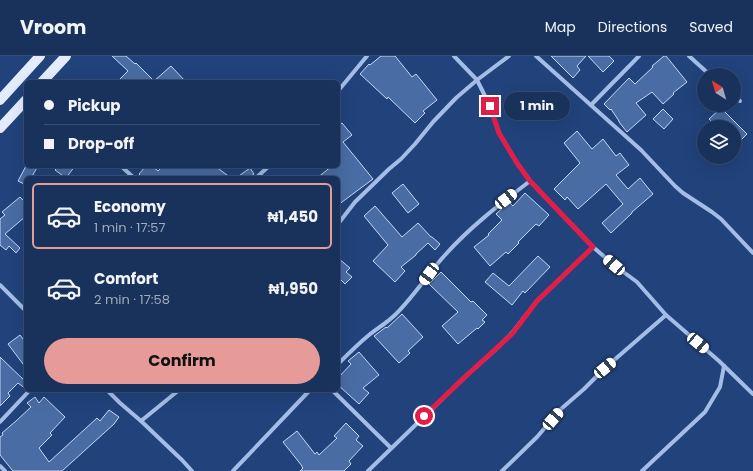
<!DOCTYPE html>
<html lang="en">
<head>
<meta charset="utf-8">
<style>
	body { margin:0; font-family:Poppins,sans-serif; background:#263e65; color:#f1f3f6; height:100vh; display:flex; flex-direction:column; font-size:15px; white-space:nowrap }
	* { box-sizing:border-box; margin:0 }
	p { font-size:13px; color:#9faabb }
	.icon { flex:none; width:22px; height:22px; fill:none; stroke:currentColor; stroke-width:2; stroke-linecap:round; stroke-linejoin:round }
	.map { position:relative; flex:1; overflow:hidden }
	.panel { position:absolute; left:24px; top:120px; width:316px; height:216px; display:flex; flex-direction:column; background:#19325c; border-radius:6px; box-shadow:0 4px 16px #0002,0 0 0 1px #374d72 }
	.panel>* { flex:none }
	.top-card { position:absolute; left:24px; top:24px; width:316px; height:88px; border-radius:6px; box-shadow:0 4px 16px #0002,0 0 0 1px #374d72; display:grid; align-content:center; height:88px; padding:0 20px; background:#19325c }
	.needle { width:26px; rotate:323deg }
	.tools { position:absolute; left:697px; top:12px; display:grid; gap:8px }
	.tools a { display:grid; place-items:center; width:44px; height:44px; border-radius:50%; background:#19325c; box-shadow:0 4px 16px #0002,0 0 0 1px #374d72; font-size:20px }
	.end { position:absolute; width:18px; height:18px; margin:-9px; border:5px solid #e11d48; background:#fff; box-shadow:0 0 0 2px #fff }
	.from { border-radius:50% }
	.bubble { position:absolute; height:28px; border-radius:14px; background:#19325c; box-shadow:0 4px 16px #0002,0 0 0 1px #374d72; font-size:13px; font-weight:700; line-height:28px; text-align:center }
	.car { position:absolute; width:12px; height:24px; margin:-12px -6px; border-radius:5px; box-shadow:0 0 3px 1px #0007; background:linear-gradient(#fff 24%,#345 0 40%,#fff 0 76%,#345 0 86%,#fff 0) }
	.top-card b { display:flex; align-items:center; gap:14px; height:38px; font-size:15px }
	.top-card b+b { border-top:1px solid #374d72 }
	.top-card i { width:10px; height:10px; background:#f1f3f6 }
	ul { padding:7px 0 0; list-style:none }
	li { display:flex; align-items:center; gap:12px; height:66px; margin:0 8px 6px; padding:0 12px; border:2px solid transparent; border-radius:6px }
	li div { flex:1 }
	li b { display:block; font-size:15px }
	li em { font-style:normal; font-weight:700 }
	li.selected { border-color:#e69b98 }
	li>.icon { width:36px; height:36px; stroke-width:1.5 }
	.button { display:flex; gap:8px; margin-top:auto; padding:8px 20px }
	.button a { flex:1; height:46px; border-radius:24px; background:#e69b98; color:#111; font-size:16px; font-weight:700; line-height:46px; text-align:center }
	header { display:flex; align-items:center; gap:24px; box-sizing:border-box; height:56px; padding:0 20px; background:#19325c; border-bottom:1px solid #374d72 }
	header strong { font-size:19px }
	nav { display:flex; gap:22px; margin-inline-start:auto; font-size:14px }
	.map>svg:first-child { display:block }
	.building { fill:#496ca4; stroke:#c6d8f4 }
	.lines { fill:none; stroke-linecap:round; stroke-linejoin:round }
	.street { stroke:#a3bde6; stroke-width:4 }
	.primary { stroke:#e3ecfd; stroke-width:10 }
	.route { stroke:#e11d48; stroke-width:5 }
</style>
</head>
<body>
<header>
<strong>Vroom</strong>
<nav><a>Map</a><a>Directions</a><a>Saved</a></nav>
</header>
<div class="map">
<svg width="753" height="415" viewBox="0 0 753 415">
	<rect width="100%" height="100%" fill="#21427b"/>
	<g class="building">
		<path d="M112,0H126L135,8L136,7L154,25L171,10L186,26H117L128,15Z"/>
		<path d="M381,0H395L412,21L416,18L437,44L423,55L425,57L415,67L388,41L387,43L360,18L369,8L370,9Z"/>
		<path d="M551,0H586L577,10L580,14L573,22Z"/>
		<path d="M588,0H609L614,5L603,16Z"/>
		<path d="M664,0H666L687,26L673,37L674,38L663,48L652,36L636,47L646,59L627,76L619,66V65L611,53L610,54L604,48L629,22L635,28L653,11L652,10Z"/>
		<path d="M721,52L747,78L734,91V71H717L709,63Z"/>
		<path d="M663,53L673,63L664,73L653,63Z"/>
		<path d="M342,67L352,79L343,86L373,123L338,149V122H317L332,110H338V70Z"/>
		<path d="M577,75L592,93L603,83L616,100L620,97L629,109L616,119L628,133L640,122L653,138L632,156V157L611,177L602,167L623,148L606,128L578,153L567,141L565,144L554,133L580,107L564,87Z"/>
		<path d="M26,110H38L31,122H26V129L18,125Z"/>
		<path d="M59,110H75L66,122L55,114Z"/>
		<path d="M146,110H152L158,115L163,110H215L231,122H143L139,118Z"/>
		<path d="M250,112L254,118L248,122H236Z"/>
		<path d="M403,128L419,148L408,157L392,137Z"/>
		<path d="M525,137L549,159L539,170L536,168L518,186L519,187L508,198L506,196L490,210L474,191L489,179L488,178L502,164L496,158L509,146L513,150Z"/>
		<path d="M20,141L26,147V160L5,178L20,192L16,197L9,190L6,194L0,189V163L5,159L2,156Z"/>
		<path d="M375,150L402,181L418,167L431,181H432L440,188L435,194L428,187L416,198V199L401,211L405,215L395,226L373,205L388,189L364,160Z"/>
		<path d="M538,200L550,211L525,237L523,235L512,249L485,226L493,217L509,230Z"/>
		<path d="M338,202L350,212L346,216L352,221L345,228L338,221Z"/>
		<path d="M441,216L471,246L473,245L487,259L482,264L485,266L478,273L477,272L458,288L442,270L458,256L429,228Z"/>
		<path d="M402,258L423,281L408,295L410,297L399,307L374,280L386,271L387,272Z"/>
		<path d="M20,279L26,287V312L8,288Z"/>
		<path d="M359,296L379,319L363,332L369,337L359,348L338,329V322L351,308L348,305Z"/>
		<path d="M0,301L26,326V333L18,327L8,337L10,340L0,350Z"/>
		<path d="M35,341L39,347L44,341L65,361L50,377L52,379L39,392L49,406L97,362L100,365L109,354L119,361L114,368L62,415H13L0,399V381L3,379L2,377L16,365L31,351L27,347Z"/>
		<path d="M346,367L359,380L356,384L363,390L349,405L351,408L344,415H300L303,412L302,411V410L283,386L297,375L315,398L317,396L319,399L337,382L334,380Z"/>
	</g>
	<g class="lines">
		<g class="street">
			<path d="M454,0L477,24L490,50L499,77L517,107L530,125L593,191L614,209L637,226L666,259L719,305L753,338"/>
			<path d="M536,0L641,94L675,130L683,137L712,156L721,163L753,197"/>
			<path d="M689,0L710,19"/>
			<path d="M338,35L367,0"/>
			<path d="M734,40L740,45"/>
			<path d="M591,49L639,0"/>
			<path d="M121,110L134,122"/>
			<path d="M256,122L269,110"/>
			<path d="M338,168L355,146L389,113L401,103L415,88L433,66L456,42L477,24L509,0"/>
			<path d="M0,229L26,255"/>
			<path d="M338,308C348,298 358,288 369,279C378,272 388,266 396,258C414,240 428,218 445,199C470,171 500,148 530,125"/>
			<path d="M107,334L120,347L141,365L182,404L192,415"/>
			<path d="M332,334L391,392"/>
			<path d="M141,365L179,334"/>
			<path d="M0,366L30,334"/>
			<path d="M0,410L5,415"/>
			<path d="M233,415L310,334"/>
			<path d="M368,415L467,319L495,294L512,277L537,245L593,191"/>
			<path d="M502,415L537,381L561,353L584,333L605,312L666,259"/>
			<path d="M642,415L705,356L720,331L724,310"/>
		</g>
		<g class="primary">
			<path d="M42,26L66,0"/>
			<path d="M0,44L40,0"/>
			<path d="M0,72L26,44"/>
		</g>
	</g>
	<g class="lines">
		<path class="route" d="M424,360L467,319L512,278L537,245L593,191L530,125L517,107L499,77L490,50"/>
	</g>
</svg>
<div class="tools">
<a><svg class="needle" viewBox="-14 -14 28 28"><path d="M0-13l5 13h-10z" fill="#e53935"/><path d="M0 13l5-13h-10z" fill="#9faabb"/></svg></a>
<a><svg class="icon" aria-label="layers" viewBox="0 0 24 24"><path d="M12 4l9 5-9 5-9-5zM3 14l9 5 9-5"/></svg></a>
</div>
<i class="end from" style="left:424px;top:360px"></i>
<i class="end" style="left:490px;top:50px"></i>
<div class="bubble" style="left:504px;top:36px;width:66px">1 min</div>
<i class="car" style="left:506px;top:143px;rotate:52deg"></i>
<i class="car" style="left:614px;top:209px;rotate:311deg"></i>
<i class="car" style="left:429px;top:218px;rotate:217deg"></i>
<i class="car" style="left:698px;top:287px;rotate:130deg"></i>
<i class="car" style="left:605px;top:312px;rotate:50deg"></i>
<i class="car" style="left:553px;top:363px;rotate:41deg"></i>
<div class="top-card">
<b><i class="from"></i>Pickup</b>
<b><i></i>Drop-off</b>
</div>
<section class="panel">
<ul>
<li class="selected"><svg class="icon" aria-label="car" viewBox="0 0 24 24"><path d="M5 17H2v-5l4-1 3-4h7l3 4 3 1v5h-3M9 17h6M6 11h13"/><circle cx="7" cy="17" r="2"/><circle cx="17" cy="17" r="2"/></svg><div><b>Economy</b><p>1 min · 17:57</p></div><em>₦1,450</em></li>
<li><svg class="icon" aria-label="car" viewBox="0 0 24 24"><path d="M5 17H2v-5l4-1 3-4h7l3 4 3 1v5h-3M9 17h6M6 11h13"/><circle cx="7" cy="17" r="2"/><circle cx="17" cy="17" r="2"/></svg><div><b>Comfort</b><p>2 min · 17:58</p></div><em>₦1,950</em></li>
</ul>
<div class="button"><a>Confirm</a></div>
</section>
</div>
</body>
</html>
